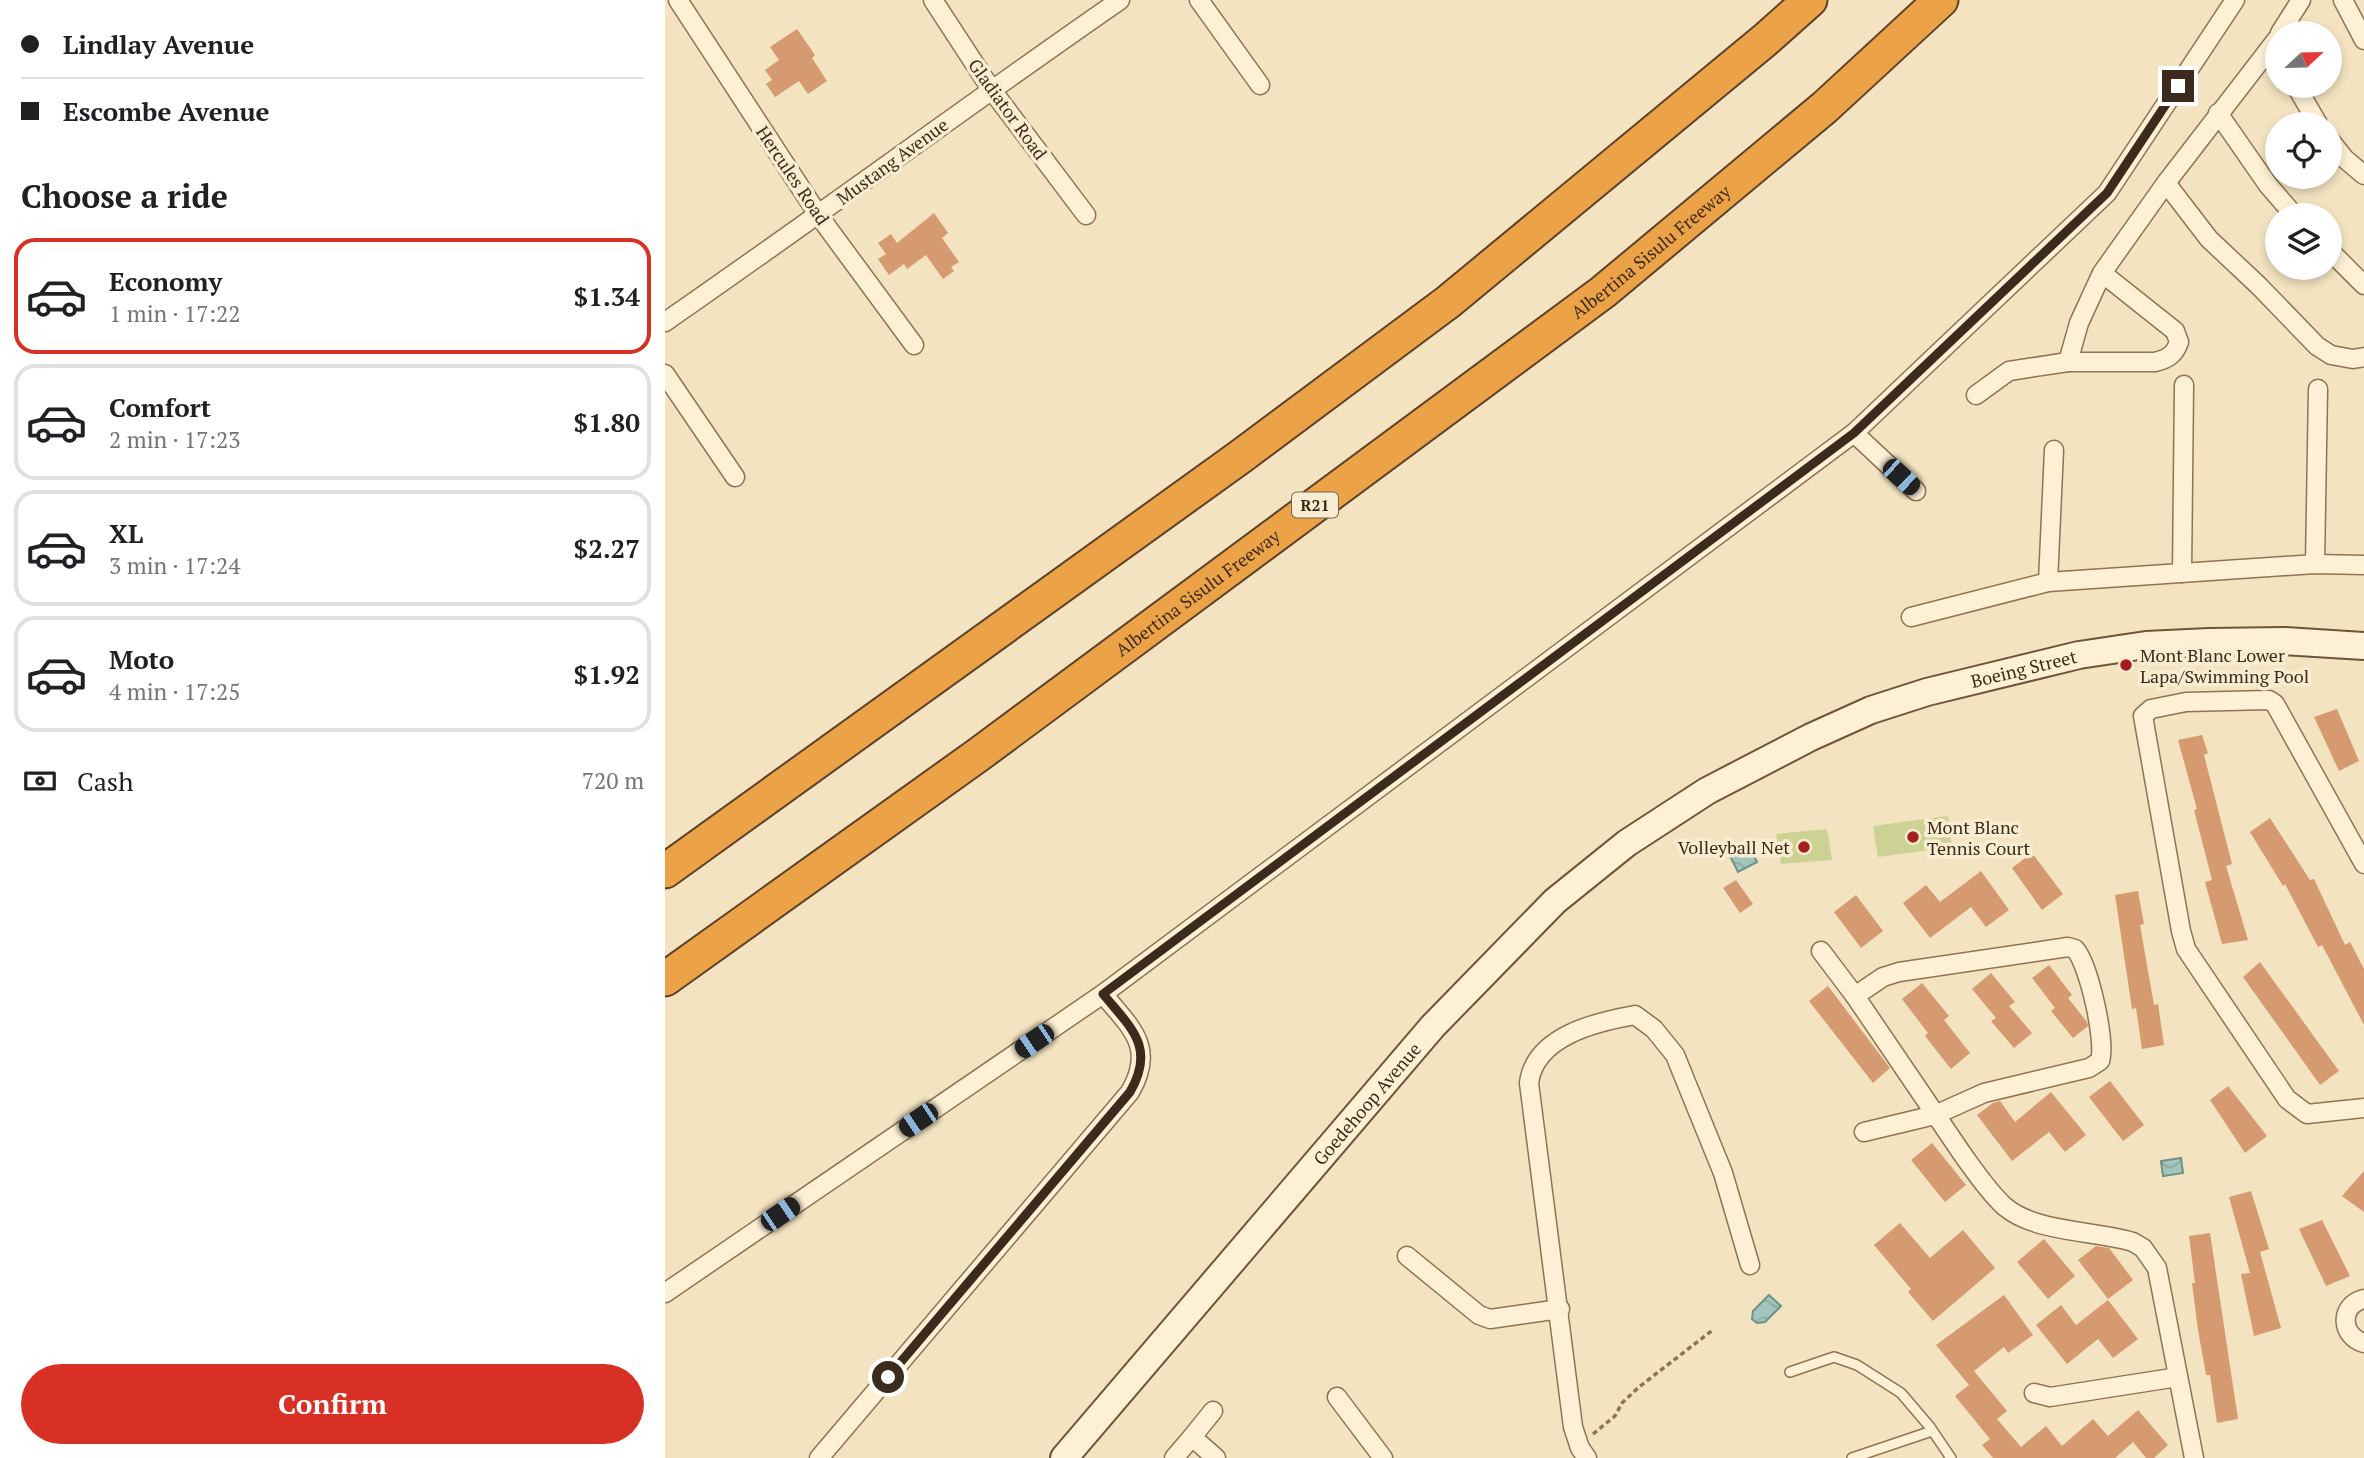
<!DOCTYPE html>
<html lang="en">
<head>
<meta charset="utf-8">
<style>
	body { margin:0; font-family:"PT Serif",serif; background:#f6f6f6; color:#202124; height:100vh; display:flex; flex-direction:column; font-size:26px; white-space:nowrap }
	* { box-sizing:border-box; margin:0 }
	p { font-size:23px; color:#757577 }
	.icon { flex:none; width:38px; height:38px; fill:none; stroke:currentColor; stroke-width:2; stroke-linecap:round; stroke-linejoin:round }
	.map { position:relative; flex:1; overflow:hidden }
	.panel { display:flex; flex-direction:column; background:#fff; width:665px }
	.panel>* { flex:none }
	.guide { display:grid; align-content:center; height:154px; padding:0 21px; background:#fff }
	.needle { width:46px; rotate:68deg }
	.controls { position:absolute; left:1600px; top:21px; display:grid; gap:14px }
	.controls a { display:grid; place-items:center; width:77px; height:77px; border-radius:50%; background:#fff; box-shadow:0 4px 10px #0003; font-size:35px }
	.end { position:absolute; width:32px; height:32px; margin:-16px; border:9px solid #3c2b1c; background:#fff; box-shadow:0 0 0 4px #fff }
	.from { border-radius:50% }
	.car { position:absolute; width:21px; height:42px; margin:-21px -10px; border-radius:9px; box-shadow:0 0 5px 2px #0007; background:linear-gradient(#222 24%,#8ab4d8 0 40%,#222 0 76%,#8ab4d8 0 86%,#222 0) }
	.guide b { display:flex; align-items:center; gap:24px; height:66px; font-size:26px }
	.guide b+b { border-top:2px solid #e0e0e0 }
	.guide i { width:18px; height:18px; background:#202124 }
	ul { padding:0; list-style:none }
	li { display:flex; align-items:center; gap:21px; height:116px; margin:0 14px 10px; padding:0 7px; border:4px solid #e0e0e0; border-radius:21px }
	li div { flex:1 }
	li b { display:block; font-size:26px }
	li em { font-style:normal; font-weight:700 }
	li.on { border-color:#d93025 }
	li>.icon { width:63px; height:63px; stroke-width:1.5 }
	h2 { padding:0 21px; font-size:32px; line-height:84px }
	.pay { display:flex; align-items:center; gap:18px; height:77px; padding:0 21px; font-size:26px }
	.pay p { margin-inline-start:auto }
	.action { display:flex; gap:14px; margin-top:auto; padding:14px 21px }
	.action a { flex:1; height:80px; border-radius:42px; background:#d93025; color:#fff; font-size:28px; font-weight:700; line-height:80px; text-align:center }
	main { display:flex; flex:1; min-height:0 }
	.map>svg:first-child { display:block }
	.garden { fill:#cbd293 }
	.water { fill:url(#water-waves); stroke:#699489; stroke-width:2 }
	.building { fill:#d69a71 }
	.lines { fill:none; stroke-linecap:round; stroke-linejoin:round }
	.service-casing { stroke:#8f7355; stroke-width:12 }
	.minor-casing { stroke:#8f7355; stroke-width:21 }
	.secondary-casing { stroke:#705439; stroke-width:30 }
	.motorway-casing { stroke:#5c412a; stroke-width:37 }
	.path { stroke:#8f7355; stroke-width:3.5; stroke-dasharray:5 3.5; stroke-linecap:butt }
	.service { stroke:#fdf0d4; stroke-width:9 }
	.minor { stroke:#fdf0d4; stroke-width:18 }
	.secondary { stroke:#fdf0d4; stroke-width:26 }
	.motorway { stroke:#eca247; stroke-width:33 }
	.route { stroke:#3c2b1c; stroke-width:9 }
	.poi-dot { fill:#a51e20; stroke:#f9edd1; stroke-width:2.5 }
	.labels { text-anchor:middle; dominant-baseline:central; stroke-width:7; stroke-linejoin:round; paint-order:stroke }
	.shield { fill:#f9edd1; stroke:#756552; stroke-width:2 }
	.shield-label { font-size:16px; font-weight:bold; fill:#3c2b1c }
	.street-label { font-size:18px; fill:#3c2b1c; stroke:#f9edd1 }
	.poi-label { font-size:18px; fill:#3c2b1c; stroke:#f9edd1; text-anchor:start }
</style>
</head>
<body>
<main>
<section class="panel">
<div class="guide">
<b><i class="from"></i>Lindlay Avenue</b>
<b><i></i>Escombe Avenue</b>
</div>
<h2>Choose a ride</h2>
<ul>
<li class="on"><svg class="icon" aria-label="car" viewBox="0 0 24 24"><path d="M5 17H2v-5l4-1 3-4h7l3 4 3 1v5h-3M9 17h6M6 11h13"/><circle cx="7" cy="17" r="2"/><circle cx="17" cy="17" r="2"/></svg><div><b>Economy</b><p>1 min · 17:22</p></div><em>$1.34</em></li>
<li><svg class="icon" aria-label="car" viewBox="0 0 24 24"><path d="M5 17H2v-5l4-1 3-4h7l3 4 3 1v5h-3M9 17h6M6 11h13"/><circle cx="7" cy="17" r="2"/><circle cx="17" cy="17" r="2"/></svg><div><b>Comfort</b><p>2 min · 17:23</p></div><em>$1.80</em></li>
<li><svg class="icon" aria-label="car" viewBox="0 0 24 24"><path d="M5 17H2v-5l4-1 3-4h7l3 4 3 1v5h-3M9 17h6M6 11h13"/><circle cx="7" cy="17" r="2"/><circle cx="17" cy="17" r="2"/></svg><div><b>XL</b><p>3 min · 17:24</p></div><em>$2.27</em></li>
<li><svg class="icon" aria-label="car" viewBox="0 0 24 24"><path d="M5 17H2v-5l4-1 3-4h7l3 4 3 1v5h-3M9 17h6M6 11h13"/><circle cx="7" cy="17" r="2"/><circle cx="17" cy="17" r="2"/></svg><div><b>Moto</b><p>4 min · 17:25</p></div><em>$1.92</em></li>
</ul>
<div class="pay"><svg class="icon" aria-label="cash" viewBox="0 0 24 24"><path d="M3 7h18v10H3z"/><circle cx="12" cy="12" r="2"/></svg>Cash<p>720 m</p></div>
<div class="action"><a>Confirm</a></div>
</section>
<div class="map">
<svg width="1699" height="1458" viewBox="0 0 1699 1458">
	<defs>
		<pattern id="water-waves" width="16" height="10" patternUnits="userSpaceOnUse" patternTransform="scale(1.75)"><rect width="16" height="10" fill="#a3c5bb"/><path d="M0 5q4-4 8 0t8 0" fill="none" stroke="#8da9a0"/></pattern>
	</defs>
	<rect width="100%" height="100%" fill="#f3e3c0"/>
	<g class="garden">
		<path d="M1283,816L1287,847L1213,857L1208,826Z"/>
		<path d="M1162,829L1167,860L1116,864L1111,834Z"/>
	</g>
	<g class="water">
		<path d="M1084,846L1092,862L1073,872L1065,856Z"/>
		<path d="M1516,1158L1518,1173L1498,1176L1496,1161Z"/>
		<path d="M1104,1295L1116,1306L1100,1322L1092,1323L1087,1319L1088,1311Z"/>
	</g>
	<g class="building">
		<path d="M132,29L150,55L147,58L162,81L143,94L134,81L110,97L101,84L107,80L100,70L114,60L105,47Z"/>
		<path d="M269,213L283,233L277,238L294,262L286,267L289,271L278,279L261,255L242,269L239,264L224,275L213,259L221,254L213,243L226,234L232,243Z"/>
		<path d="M1672,709L1694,761L1674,771L1649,717Z"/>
		<path d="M1537,735L1543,753L1539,755L1567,864L1561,866L1583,940L1557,944L1540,882L1547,880L1529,810L1532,809L1513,740Z"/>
		<path d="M1605,818L1645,880L1649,879L1680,945L1685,942L1699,969V1025L1657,945L1653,947L1620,884L1618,886L1585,832Z"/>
		<path d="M1367,853L1398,894L1377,910L1347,868Z"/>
		<path d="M1316,871L1344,910L1321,927L1306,907L1265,938L1238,903L1261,885L1275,902Z"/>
		<path d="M1071,880L1088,904L1075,913L1058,888Z"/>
		<path d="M1473,891L1479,924L1475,925L1483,971L1489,1005L1493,1004L1499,1045L1477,1049L1471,1008L1467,1009L1450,895Z"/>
		<path d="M1191,895L1218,931L1196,948L1169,912Z"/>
		<path d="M1595,962L1674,1071L1655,1085L1578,977Z"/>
		<path d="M1384,965L1407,995L1403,998L1422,1022L1423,1026L1408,1038L1386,1011L1390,1008L1367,978Z"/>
		<path d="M1326,973L1350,1002L1344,1006L1367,1033L1349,1048L1326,1021L1331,1018L1307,989Z"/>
		<path d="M1257,983L1284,1016L1279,1020L1305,1053L1286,1069L1260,1036L1263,1033L1237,999Z"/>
		<path d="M1163,986L1225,1068L1208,1083L1144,1001Z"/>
		<path d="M1445,1081L1479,1125L1458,1141L1424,1097Z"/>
		<path d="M1563,1086L1602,1136L1580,1153L1545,1100Z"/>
		<path d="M1386,1092L1421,1135L1400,1152L1384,1132L1347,1161L1312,1115L1328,1103L1335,1101L1350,1122Z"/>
		<path d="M1267,1143L1301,1185L1280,1202L1246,1160Z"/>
		<path d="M1699,1171V1212L1677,1196Z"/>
		<path d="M1586,1191L1604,1249L1595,1252L1616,1328L1589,1336L1576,1274L1585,1273L1564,1197Z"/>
		<path d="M1657,1220L1685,1276L1661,1286L1634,1229Z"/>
		<path d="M1235,1223L1265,1258L1298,1230L1330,1268L1268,1321L1243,1292L1246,1289L1209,1245Z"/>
		<path d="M1545,1233L1573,1419L1552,1423L1545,1375H1541L1533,1330L1527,1283H1530L1524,1236Z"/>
		<path d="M1379,1239L1410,1276L1383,1299L1352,1262Z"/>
		<path d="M1431,1246L1444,1248L1468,1280L1443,1299L1413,1260Z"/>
		<path d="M1339,1295L1368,1335L1343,1353L1339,1347L1309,1371L1342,1411L1332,1419L1356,1447L1381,1426L1397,1446L1428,1419L1443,1436L1473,1410L1503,1445L1489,1458H1481L1468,1442L1450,1458H1328L1317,1445L1325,1439L1290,1396L1304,1385L1271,1345Z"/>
		<path d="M1443,1300L1473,1339L1448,1358L1433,1339L1402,1364L1371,1325L1396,1305L1411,1325Z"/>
	</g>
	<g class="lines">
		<defs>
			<g id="service">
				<path d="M1125,1372L1169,1357L1192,1365L1236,1393L1265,1427L1286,1458"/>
				<path d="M1187,1458L1267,1431"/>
			</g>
			<g id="minor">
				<path d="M13,0L154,216L249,345"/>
				<path d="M268,0L326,89L421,215"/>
				<path d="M534,0L595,85"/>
				<path d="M1678,0L1699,40"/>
				<path d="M1615,33L1636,0"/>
				<path d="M1631,86L1653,124"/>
				<path d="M1553,113L1603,185L1629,215"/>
				<path d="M1664,139L1680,159L1699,175"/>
				<path d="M1501,183L1544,239L1594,286L1652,346L1666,355L1688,359L1699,357"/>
				<path d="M1664,250L1699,285"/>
				<path d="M1437,273L1510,331L1514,342C1510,354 1503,359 1490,362H1403L1414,323L1437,273L1501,183L1612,39"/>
				<path d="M0,322C153,216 302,106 455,0"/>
				<path d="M0,374L70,477"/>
				<path d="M1311,395L1344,371L1403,362"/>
				<path d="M1189,433L1251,491"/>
				<path d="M1650,564L1653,389"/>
				<path d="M1517,573L1519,385"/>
				<path d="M1383,582L1389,450"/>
				<path d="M1246,617L1383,582L1650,564L1699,565"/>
				<path d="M1699,864L1610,704L1604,700L1521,702L1486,709L1478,716L1516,931L1521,949L1622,1099L1642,1114L1699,1108"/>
				<path d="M1156,951L1190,996L1298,1155C1311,1173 1323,1191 1339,1206C1370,1233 1429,1230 1468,1242L1478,1248L1492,1268L1529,1458"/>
				<path d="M1190,996L1218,977L1234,972L1403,947L1410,949C1424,965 1441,1041 1435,1061L1424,1068L1319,1093L1270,1115L1199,1132"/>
				<path d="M742,1256L814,1315L825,1319L895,1309"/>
				<path d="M0,1293L438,994L1189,433L1442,193L1570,0"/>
				<path d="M1699,1299C1674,1305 1675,1336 1699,1343"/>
				<path d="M1369,1393L1385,1397L1513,1377"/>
				<path d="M672,1397L718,1458"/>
				<path d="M548,1411L527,1437L551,1458"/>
				<path d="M154,1458L465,1092C491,1047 466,1028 438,994"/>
				<path d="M509,1458L527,1437"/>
				<path d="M922,1458L915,1448L908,1427L864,1083C870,1036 931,1022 970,1015L989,1029L1010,1055L1058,1173L1085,1265"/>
			</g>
			<g id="secondary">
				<path id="s1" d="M399,1458L768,1026L890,901L962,843L1042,791L1146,737L1206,710L1262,692L1414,655L1481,645L1544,642L1619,641L1699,646"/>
			</g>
			<g id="motorway">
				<path d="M0,871L575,457L783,302L1100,40L1145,0"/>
				<path id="s2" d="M0,979L313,755L938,292L1160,107L1276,0"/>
			</g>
		</defs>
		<use href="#service" class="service-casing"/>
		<use href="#minor" class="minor-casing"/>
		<use href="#secondary" class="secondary-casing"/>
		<use href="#motorway" class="motorway-casing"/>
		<path class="path" d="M928,1434L950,1416L957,1403L974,1387L1049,1329"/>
		<use href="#service" class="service"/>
		<use href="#minor" class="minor"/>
		<use href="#secondary" class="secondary"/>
		<use href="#motorway" class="motorway"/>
	</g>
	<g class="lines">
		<path class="route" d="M223,1377L465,1092C491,1047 466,1028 438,994L1189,433L1442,193L1513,86"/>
	</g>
	<g class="poi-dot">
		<circle cx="1461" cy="665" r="7"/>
		<circle cx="1248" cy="837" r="7"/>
		<circle cx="1139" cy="847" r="7"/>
	</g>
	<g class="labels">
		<rect class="shield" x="627" y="492.5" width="46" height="25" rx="5"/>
		<g class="shield-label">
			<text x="650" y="505">R21</text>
		</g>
		<g class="street-label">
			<text transform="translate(343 109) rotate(54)">Gladiator Road</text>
			<text transform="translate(227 161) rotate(-36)">Mustang Avenue</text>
			<text transform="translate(128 175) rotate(56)">Hercules Road</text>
			<text stroke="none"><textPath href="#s2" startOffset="1225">Albertina Sisulu Freeway</textPath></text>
			<text stroke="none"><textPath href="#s2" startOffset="658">Albertina Sisulu Freeway</textPath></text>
			<text stroke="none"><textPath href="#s1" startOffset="1272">Boeing Street</textPath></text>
			<text stroke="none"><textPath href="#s1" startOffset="466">Goedehoop Avenue</textPath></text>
		</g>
		<g class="poi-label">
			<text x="1475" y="655">Mont Blanc Lower<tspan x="1475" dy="21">Lapa/Swimming Pool</tspan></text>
			<text x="1262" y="827">Mont Blanc<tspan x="1262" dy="21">Tennis Court</tspan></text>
			<text x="1125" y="847" text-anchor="end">Volleyball Net</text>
		</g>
	</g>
</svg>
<div class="controls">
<a><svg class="needle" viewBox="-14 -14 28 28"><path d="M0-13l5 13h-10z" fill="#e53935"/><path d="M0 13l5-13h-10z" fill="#757577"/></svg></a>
<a><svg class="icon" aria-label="locate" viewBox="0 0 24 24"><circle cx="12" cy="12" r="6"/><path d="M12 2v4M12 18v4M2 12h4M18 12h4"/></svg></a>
<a><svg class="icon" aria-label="layers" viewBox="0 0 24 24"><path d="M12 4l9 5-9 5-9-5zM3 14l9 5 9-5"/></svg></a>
</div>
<i class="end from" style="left:223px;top:1377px"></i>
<i class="end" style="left:1513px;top:86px"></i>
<i class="car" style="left:1236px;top:477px;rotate:133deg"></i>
<i class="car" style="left:369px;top:1041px;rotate:236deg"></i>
<i class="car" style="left:253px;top:1120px;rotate:236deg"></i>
<i class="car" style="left:115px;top:1214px;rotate:56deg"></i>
</div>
</main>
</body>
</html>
